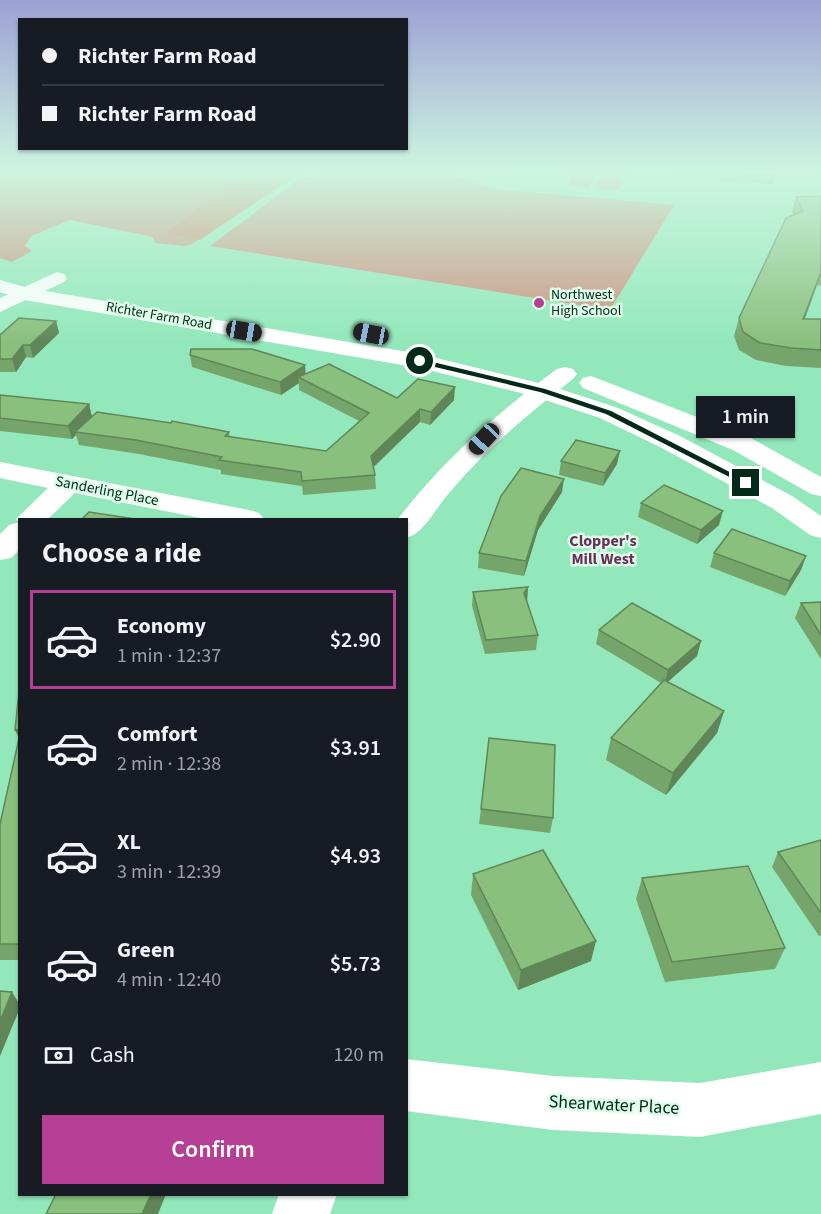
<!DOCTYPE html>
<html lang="en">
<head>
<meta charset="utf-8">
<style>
	body { margin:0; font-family:"Source Sans 3",sans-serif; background:#20242c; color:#f1f3f6; height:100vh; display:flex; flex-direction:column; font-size:22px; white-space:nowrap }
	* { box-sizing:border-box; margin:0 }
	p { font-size:20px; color:#9ea1a6 }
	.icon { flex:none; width:33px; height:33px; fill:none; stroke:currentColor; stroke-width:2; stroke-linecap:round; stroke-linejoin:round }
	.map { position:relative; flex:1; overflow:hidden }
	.sheet { position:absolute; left:18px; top:518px; width:390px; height:678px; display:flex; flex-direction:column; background:#171b24; border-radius:0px; box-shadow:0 2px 4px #0004 }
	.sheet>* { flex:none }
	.top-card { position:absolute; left:18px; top:18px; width:390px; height:132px; border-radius:0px; box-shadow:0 2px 4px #0004; display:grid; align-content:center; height:132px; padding:0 24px; background:#171b24 }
	.end { position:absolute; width:27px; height:27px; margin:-14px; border:8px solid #032918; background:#fff; box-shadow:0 0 0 3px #fff }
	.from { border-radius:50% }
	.bubble { position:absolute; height:42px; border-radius:0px; background:#171b24; box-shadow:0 2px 4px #0004; font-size:20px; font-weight:600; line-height:42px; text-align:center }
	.car { position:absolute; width:18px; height:36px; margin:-18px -9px; border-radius:8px; box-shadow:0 0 4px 2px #0007; background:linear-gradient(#222 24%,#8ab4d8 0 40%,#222 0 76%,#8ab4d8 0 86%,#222 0) }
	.top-card b { display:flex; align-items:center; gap:21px; height:57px; font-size:22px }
	.top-card b+b { border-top:2px solid #363941 }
	.top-card i { width:15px; height:15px; background:#f1f3f6 }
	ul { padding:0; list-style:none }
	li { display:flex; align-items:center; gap:18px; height:99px; margin:0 12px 9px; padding:0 12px; border:3px solid transparent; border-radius:0px }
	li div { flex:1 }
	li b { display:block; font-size:22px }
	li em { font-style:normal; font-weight:600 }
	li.active { border-color:#b53f95 }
	li>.icon { width:54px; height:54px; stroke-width:1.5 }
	h2 { padding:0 24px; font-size:27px; line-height:72px }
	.pay { display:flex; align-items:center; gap:15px; height:66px; padding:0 24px; font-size:22px }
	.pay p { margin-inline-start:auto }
	.primary-button { display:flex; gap:12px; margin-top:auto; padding:12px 24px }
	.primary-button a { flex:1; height:69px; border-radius:0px; background:#b53f95; color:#fff; font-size:24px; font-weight:600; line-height:69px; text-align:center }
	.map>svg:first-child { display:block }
	.green { fill:#cb9380 }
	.forest { fill:#d48266 }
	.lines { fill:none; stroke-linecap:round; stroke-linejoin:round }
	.street { fill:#fff; fill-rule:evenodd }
	.secondary { fill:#fff; fill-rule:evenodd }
	.wall { fill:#76a56c }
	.shaded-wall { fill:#608658 }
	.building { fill:#89c07d; stroke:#608658; stroke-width:1.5 }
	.route { fill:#032918 }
	.poi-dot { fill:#b53f95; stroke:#ddfdea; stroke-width:2 }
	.labels { text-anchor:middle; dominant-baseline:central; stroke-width:5; stroke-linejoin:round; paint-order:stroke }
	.far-poi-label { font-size:14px; fill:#032918; stroke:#ddfdea; text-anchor:start }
	.far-street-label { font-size:14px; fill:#032918; stroke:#ddfdea }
	.street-label { font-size:15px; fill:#032918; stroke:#ddfdea }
	.neighbourhood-label { font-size:16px; font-weight:bold; fill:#6a2f59; stroke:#ddfdea }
	.near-street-label { font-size:18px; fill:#032918; stroke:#ddfdea }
</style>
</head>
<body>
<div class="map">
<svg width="821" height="1214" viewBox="0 0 821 1214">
	<rect width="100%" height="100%" fill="#93e8bb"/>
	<g class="green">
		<path d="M0,172H303L192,244L185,246L155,243L153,237L70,220L31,236L25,246L32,251L12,262L0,258Z"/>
		<path d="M358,172H441L494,189L674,205L610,310L210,246L301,178Z"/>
		<path d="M573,172L596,173L589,188L567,186Z"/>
		<path d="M602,173L625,175L619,190L596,188Z"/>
	</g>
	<path class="forest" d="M247,172H298L200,240L166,233Z"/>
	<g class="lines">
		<g class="street">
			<path d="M57,272L64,274L67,278L64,282L0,312V298Z"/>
			<path d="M565,367L573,369L577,374L573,379C529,413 486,449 450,492C437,506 425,533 406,538V519H398C443,460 497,413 557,369Z"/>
			<path d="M0,462L249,510L259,513L264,519H205L75,493L48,519H20V549L11,558L0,560V534L9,525L19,522L16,519L48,488L0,478Z"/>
			<path d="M406,1059L553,1076L700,1083L821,1062V1114L700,1137L553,1130L406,1111Z"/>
			<path d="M279,1194H337L330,1214H272Z"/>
		</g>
		<g class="secondary">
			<path d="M0,280L28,288L420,354L551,386L618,408L680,436L792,496L821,516V538L810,535L772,508L662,448L600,418L533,396L420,368L25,300L0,292Z"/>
			<path d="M591,376L751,438L821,477V496L811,494L733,450L583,388L579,383L583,378Z"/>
		</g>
	</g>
	<g class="wall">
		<path d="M672,172H775V176L773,184L720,180V176Z"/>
		<path d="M821,196V286L817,285L805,319H821V368L786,366L756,360L739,350L734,336L739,318L793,215L792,212L796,197Z"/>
		<path d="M56,321L59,333L33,358L26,357L16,372H0V335Z"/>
		<path d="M190,355L306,374L397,398L454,400L430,425L420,422L374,467L375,475L376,489L303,495L302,486L221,474V470L139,454L79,445L76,435L72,439L0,431V395L89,404L92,417L229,432L230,437L326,451L359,421L299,390V383L281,395L192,367Z"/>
		<path d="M561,461L617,464L603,486L559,475Z"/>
		<path d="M562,492L538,530L524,576L478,568L479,553Z"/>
		<path d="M641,503L719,525L697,544L638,517Z"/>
		<path d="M714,553L806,556L801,570L785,596L710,567Z"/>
		<path d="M528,587L527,601L538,635L536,650L485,654L472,606L473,592Z"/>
		<path d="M821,602V659L795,618L801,603Z"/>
		<path d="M599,630L701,641L697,656L668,682L724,711L717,733L666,795L606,760L611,738L661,683L596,644Z"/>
		<path d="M20,682V960H0V824L19,738Z"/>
		<path d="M481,809L553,818L550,833L479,824Z"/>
		<path d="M821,840V935L819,936L772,867L778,852Z"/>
		<path d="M473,874L591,961L518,990L471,895Z"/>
		<path d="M642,878L785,948L775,969L665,982L636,899Z"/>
	</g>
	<g class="shaded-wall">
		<path d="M821,272L817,285L798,336L803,319Z"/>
		<path d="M56,321L59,333L33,358L30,345Z"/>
		<path d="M23,345L26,357L16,372L12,359Z"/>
		<path d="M305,365L306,378L298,377L299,383L281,395L280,382Z"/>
		<path d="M455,387L454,400L430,425L431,412Z"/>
		<path d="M89,404L92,417L75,432L76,435L72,439L68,426Z"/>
		<path d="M420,409V422L371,469V456Z"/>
		<path d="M620,451L617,464L603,486L605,473Z"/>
		<path d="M564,479L562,492L538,530L524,576L526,561L540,516Z"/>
		<path d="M723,511L719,525L697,544L701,530Z"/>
		<path d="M806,556L801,570L785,596L790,581Z"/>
		<path d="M528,587L527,602L524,593Z"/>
		<path d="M701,641L697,656L664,685L668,670Z"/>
		<path d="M724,711L717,733L666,795L673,773Z"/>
		<path d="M20,729V740L15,730Z"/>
		<path d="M596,941L591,961L518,990L521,970Z"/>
		<path d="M12,992L20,1005V1008L0,1056V1021Z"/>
		<path d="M151,1194H166L158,1214H142Z"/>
	</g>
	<g class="building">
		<path d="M728,172H775V176Z"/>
		<path d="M821,196V272L803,319H821V350L791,348L760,343L743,332L739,318L786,218L803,211L796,197Z"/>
		<path d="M19,318L56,321L30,345H23L12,359H0V335Z"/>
		<path d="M191,349H252L305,365L280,382L190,355Z"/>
		<path d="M329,364L397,398L418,379L455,387L431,412L420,409L371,456L375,475L302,481L301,472L219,460L222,457L136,440L75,432L97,412L171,423L172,421L229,432L225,436L326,451L369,413L298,377Z"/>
		<path d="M0,395L89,404L68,426L0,418Z"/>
		<path d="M576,440L620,451L605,473L561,461Z"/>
		<path d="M521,468L564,479L540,516L526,561L479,553L501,496Z"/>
		<path d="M664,485L723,511L701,530L641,503Z"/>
		<path d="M89,512L135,519H82Z"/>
		<path d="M732,529L806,556L790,581L714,553Z"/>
		<path d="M528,587L524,593L538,635L486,640L473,592Z"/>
		<path d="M821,602V635L801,603Z"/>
		<path d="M632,603L701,641L668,670L599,630Z"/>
		<path d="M664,680L724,711L673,773L611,738Z"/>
		<path d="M20,682V729L15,730Z"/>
		<path d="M20,734V944H0V824Z"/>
		<path d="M489,738L555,745L553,818L481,809Z"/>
		<path d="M821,840V913L778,852Z"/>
		<path d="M543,850L596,941L521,970L473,874Z"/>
		<path d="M748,866L785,948L672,962L642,878Z"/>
		<path d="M0,991L12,992L0,1021Z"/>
		<path d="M56,1194H151L142,1214H46Z"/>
	</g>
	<linearGradient id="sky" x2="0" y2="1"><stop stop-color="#9da1d4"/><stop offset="0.5" stop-color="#cef5e0"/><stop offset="1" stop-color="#cef5e0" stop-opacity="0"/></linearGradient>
	<rect width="821" height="342" fill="url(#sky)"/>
	<path class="route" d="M420,359L545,389L611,411L751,483L743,484L606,414L540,392L418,363Z"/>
	<circle class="poi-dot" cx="539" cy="303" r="6"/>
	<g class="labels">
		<g class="far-poi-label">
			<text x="551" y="295">Northwest<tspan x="551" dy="16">High School</tspan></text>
		</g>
		<g class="far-street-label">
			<text transform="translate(159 316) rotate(10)">Richter Farm Road</text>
		</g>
		<g class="street-label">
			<text transform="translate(107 491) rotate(11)">Sanderling Place</text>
		</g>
		<g class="neighbourhood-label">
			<text x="603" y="541">Clopper's<tspan x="603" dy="18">Mill West</tspan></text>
		</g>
		<g class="near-street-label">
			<text transform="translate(614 1105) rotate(3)">Shearwater Place</text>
		</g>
	</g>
</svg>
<i class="end from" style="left:420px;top:361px"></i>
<i class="end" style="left:746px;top:483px"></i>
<div class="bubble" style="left:696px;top:396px;width:99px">1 min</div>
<i class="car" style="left:244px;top:331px;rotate:100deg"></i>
<i class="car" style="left:371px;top:334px;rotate:281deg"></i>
<i class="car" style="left:484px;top:439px;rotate:223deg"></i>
<div class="top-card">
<b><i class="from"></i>Richter Farm Road</b>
<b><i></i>Richter Farm Road</b>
</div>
<section class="sheet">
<h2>Choose a ride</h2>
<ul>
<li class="active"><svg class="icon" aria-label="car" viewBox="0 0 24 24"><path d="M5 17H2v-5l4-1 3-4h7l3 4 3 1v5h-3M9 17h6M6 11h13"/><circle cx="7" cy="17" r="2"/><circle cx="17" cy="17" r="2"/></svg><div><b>Economy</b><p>1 min · 12:37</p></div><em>$2.90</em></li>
<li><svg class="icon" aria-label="car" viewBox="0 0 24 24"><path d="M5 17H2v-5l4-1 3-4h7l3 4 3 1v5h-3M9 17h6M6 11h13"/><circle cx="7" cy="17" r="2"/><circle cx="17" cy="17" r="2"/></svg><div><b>Comfort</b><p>2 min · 12:38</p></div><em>$3.91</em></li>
<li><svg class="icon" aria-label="car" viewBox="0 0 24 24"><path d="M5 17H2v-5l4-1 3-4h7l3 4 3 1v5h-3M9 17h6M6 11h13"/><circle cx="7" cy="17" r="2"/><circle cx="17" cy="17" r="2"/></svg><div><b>XL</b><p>3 min · 12:39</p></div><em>$4.93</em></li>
<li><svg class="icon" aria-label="car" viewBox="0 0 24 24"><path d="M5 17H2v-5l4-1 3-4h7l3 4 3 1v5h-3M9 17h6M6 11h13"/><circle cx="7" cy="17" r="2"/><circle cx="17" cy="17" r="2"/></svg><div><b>Green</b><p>4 min · 12:40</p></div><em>$5.73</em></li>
</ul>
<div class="pay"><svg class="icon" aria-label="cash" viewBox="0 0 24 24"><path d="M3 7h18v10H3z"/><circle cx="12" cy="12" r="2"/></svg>Cash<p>120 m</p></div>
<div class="primary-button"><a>Confirm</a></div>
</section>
</div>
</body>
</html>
